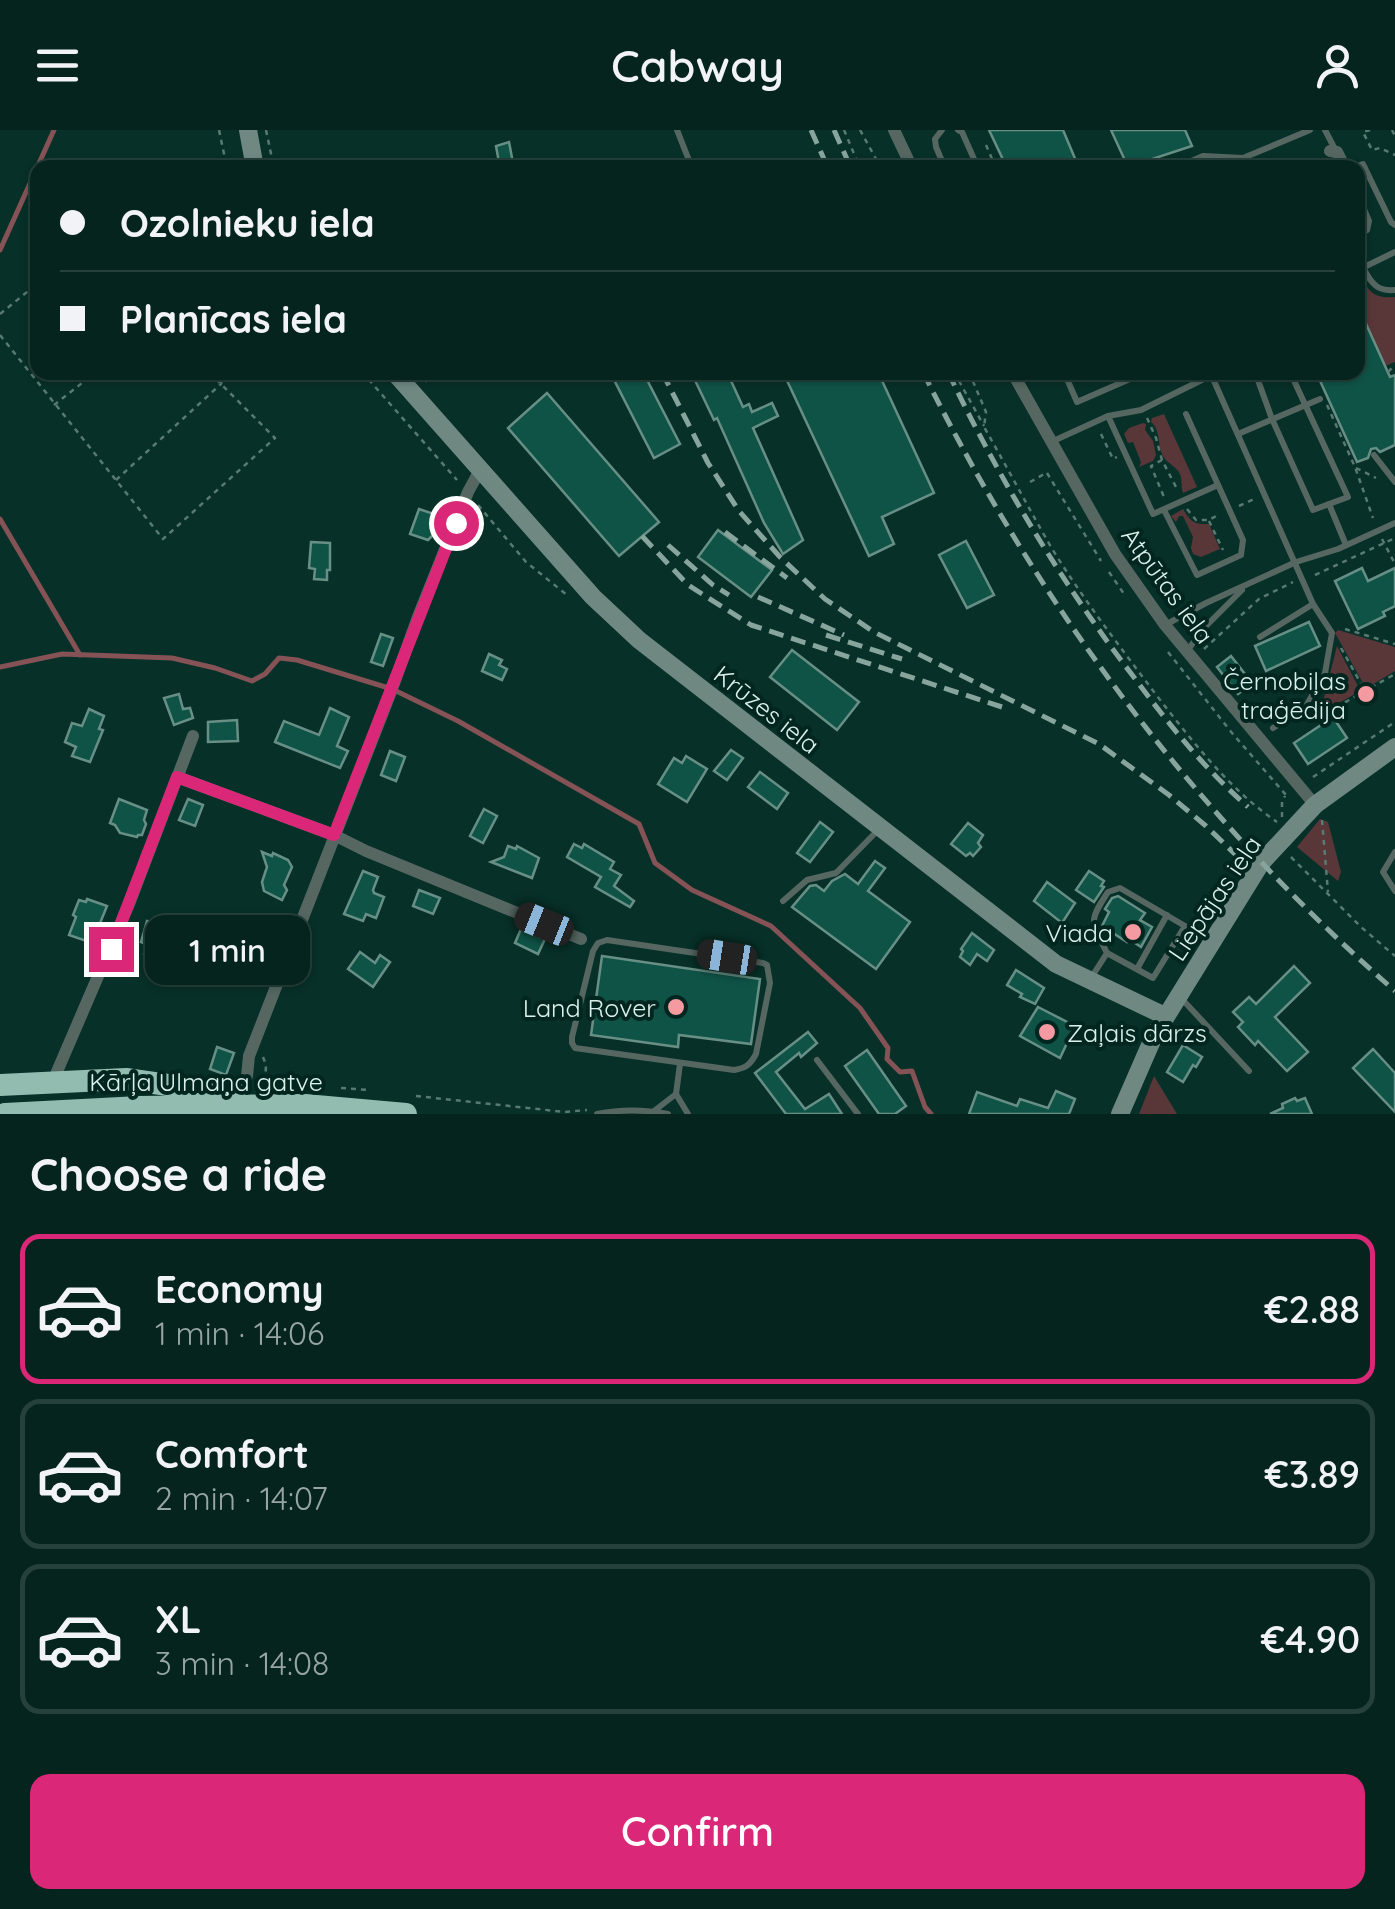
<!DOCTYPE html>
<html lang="en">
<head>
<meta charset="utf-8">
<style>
	body { margin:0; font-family:Quicksand,sans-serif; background:#13302b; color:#f1f3f6; height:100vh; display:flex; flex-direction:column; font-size:38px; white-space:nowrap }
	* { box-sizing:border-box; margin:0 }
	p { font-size:32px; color:#97a4a4 }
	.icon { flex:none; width:55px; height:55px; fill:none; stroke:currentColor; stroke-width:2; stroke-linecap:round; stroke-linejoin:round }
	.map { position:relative; height:984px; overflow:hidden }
	.panel { display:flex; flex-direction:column; background:#05241e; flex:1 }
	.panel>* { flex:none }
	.guide { position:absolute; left:30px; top:30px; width:1335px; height:220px; border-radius:20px; box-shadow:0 2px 8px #0004,0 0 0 2px #26413c; display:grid; align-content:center; height:220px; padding:0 30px; background:#05241e }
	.end { position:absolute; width:45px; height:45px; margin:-22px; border:12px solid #db2777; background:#fff; box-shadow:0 0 0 5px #fff }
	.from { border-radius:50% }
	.bubble { position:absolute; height:70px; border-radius:20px; background:#05241e; box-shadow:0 2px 8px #0004,0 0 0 2px #26413c; font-size:32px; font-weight:600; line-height:70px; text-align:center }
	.car { position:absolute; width:30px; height:60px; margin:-30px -15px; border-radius:12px; box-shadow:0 0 8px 2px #0007; background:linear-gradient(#222 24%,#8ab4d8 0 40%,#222 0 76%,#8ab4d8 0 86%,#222 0) }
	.guide b { display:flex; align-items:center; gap:35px; height:95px; font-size:38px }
	.guide b+b { border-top:2px solid #26413c }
	.guide i { width:25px; height:25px; background:#f1f3f6 }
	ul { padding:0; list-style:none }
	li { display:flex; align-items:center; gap:30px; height:150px; margin:0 20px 15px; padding:0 10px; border:5px solid #26413c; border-radius:20px }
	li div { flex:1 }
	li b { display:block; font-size:38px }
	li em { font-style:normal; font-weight:600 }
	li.selected { border-color:#db2777 }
	li>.icon { width:90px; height:90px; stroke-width:1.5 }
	h2 { padding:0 30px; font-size:45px; line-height:120px }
	.button { display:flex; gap:20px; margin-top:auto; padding:20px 30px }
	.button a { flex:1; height:115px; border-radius:20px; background:#db2777; color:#fff; font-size:40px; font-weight:600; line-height:115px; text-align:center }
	header { display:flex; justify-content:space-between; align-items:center; height:130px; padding:0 30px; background:#05241e; font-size:45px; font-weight:600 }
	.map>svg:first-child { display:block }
	.green { fill:#593739 }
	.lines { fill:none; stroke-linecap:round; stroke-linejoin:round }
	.stream { stroke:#855356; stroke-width:5 }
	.building { fill:#0f5347; stroke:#688f85; stroke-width:2.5 }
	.path { stroke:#587a72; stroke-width:2.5; stroke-dasharray:5 5; stroke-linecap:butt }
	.lane { stroke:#566762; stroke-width:6 }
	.street { stroke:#566762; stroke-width:12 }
	.secondary { stroke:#6f8982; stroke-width:18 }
	.highway { stroke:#93bcb1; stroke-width:22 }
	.rail { stroke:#87a49d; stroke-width:5; stroke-dasharray:15 8; stroke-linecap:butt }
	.lane-bridge { stroke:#566762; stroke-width:6 }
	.route { stroke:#db2777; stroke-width:12 }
	.poi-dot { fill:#f49aa0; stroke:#00261f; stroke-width:4 }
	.labels { text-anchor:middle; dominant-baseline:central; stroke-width:8; stroke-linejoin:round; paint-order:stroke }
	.street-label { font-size:25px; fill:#dbf0ea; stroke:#00261f }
	.poi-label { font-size:25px; fill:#dbf0ea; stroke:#00261f; text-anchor:end }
</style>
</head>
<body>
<header><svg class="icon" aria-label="menu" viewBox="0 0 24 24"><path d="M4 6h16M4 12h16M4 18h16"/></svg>Cabway<svg class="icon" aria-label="person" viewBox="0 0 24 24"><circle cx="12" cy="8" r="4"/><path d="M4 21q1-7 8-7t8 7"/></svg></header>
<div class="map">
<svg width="1395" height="984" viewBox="0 0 1395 984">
	<rect width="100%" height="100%" fill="#073028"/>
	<g class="green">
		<path d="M1358,142C1369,160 1371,169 1395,167V232L1385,236L1358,176Z"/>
		<path d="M1164,284L1197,357L1183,363C1181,358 1182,353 1181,347C1179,338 1170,335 1165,329C1156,317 1162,301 1151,292L1152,288Z"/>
		<path d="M1143,293L1146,294L1145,300L1153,311L1156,325L1153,331L1139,337L1141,332L1133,312L1128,313L1124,304L1129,298Z"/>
		<path d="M1183,379C1190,391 1194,395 1209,394L1220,419L1201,427L1193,424L1191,418L1193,407L1183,386H1179L1176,392L1171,386Z"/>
		<path d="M1338,500L1395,517V541L1370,556L1363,553L1335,503Z"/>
		<path d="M1337,516L1359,558L1355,564L1324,581L1322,576Z"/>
		<path d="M1320,689L1328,692L1341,742L1338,751L1297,717Z"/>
		<path d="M1154,946L1177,984H1139Z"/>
	</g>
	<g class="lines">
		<g class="stream">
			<path d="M0,120L54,0"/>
			<path d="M0,389L80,525"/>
			<path d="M0,537L62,524L172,528L215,538L252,551L265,544L279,528L297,530L392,559L458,591L639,694L655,733L692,760L771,796L860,878L888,918L887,929L900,942L912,941L925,977L931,984"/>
		</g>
	</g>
	<g class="building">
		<path d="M989,0H1063L1079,38H1007Z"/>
		<path d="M1111,0H1185L1192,16L1128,37Z"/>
		<path d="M509,12L514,38H500L496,16Z"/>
		<path d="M1358,176L1390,247L1395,245V315L1380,322L1376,318L1371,319L1368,328L1357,332L1316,242H1358Z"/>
		<path d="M610,242H643L680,314L654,328Z"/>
		<path d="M691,242H727L743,277L749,274L752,282L772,273L778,286L753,298L803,410L783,424L764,393L717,288L714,290Z"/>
		<path d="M783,242H878L934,363L882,387L894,414L869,426Z"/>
		<path d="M547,263L659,392L619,426L508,298Z"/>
		<path d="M419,379L437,385L433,397L439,399L428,410L410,404Z"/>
		<path d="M718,400L772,440L751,467L698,427Z"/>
		<path d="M966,411L994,465L967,478L939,425Z"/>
		<path d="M311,412L330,413V440H327V450L314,449L315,439L309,438Z"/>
		<path d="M1362,438L1368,451L1395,438V476L1383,482L1385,486L1358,499L1335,451Z"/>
		<path d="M1309,492L1320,516L1266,541L1255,516Z"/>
		<path d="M381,504L393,508L383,536L371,532Z"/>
		<path d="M792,520L859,572L837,600L770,547Z"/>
		<path d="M489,524L502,530L499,535L507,539L502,550L482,541Z"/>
		<path d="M1231,526L1252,553L1238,564L1217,537Z"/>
		<path d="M179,564L183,579L190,578L193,588L174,595L164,568Z"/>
		<path d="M330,578L349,587L337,616L348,621L340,638L275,612L284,591L319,605Z"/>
		<path d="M89,579L104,586L99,599L103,600L90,632L72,626L76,617L65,612L72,593L82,596Z"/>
		<path d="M1333,587L1347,608L1308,634L1294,613Z"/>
		<path d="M237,590L238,611L208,612V592Z"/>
		<path d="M731,620L743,628L727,650L714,641Z"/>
		<path d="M390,621L405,627L396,651L381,645Z"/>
		<path d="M686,626L707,639L687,672L658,654L674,628L682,633Z"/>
		<path d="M760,642L788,663L777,679L748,657Z"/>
		<path d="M119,669L147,680L144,690L146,694L142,705H138L137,707L120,703L115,695L110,693Z"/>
		<path d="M188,669L203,675L195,696L179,690Z"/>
		<path d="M484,679L497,686L483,713L470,706Z"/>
		<path d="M820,692L833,702L810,732L797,723Z"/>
		<path d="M968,693L983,705L978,713L981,717L973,726L970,723L966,726L951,714Z"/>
		<path d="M574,714L582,718L584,714L614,732L610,739L621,745L614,756L634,771L630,777L595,757L601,747L567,727Z"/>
		<path d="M508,716L516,719L517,716L539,728L532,748L491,732L504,727Z"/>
		<path d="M262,722L272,726L273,723L288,730L292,737L284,755L287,760L282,770L264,761L262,752L267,737Z"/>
		<path d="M875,731L885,738L868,761L910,792L876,839L792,777L810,756L816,755L824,761L832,751L845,744L858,754Z"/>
		<path d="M363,741L378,747L373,760L374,763L384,767L376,788L366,784L363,791L344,784Z"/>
		<path d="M1089,741L1104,751L1101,756L1104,757L1094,772L1076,760Z"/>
		<path d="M1047,752L1075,773L1062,793L1034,771Z"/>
		<path d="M419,760L440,768L433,784L413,776Z"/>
		<path d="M1118,766L1145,783L1140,790L1152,797L1141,817L1129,809L1127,812L1102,796L1109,782L1105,779L1112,768Z"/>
		<path d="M87,769L107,776L92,813L69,805L76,787L73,785L79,770L86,772Z"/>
		<path d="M147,791L191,805L183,828L160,820L158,828L144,824L146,814L141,812Z"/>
		<path d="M521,799L545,809L538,824L515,813Z"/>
		<path d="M972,803L994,820L987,831L977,824L970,835L960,827L963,821L961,819Z"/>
		<path d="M360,822L375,833L380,825L390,832L373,857L348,839Z"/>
		<path d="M602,826L760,849L751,914L679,905L678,917L591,905Z"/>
		<path d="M1294,836L1310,853L1275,887L1308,922L1287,941L1258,911L1255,915L1238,897L1243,892L1233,882L1249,867L1256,874Z"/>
		<path d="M1016,840L1044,858L1035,874L1020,867L1022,864L1007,855Z"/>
		<path d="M1038,877L1075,896L1060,928L1020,906Z"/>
		<path d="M808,902L817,913L801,927L799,923L776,942L805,979L829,964L842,984H786L755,943Z"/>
		<path d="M1183,915L1202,927L1196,937L1193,935L1183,952L1167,942Z"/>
		<path d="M217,917L234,923L226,945L210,939Z"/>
		<path d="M1373,919L1395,943V982L1353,938Z"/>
		<path d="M867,920L906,976L895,984H879L845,936Z"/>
		<path d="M1056,961L1075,969L1069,984H969L977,962L1017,976L1020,969L1048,978Z"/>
		<path d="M1295,968L1297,971L1305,968L1312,984H1270L1283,978L1282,974Z"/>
	</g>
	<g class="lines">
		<g class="path">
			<path d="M219,0L227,38"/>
			<path d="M266,0L274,38"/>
			<path d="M844,0L860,38"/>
			<path d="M860,0L881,38"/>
			<path d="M1370,0L1363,2L1372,20L1380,18L1395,25"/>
			<path d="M1392,0L1395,6"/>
			<path d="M986,15L996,38"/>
			<path d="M1291,38L1312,29"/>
			<path d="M0,184L38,153"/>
			<path d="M0,205L163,409L275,308L209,242"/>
			<path d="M362,242L457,350"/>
			<path d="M419,242L427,252"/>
			<path d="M954,242L984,296"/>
			<path d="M969,242L986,282L984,297C1007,337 1028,377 1051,417C1083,469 1120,517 1157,566C1193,612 1229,659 1277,692"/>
			<path d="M1388,242L1395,235"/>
			<path d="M54,275L96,242"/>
			<path d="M1327,275L1355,337L1373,388"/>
			<path d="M1147,288L1156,308L1162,330L1177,359"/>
			<path d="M1101,304L1113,329L1117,327"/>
			<path d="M1162,330L1151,336L1164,367"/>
			<path d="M1356,338L1376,348"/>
			<path d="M1047,343L1101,431"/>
			<path d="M116,350L221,254L224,242"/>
			<path d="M1030,352L1046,343"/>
			<path d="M478,375L526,432L567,465"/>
			<path d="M1239,376L1254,369"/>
			<path d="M1187,379L1196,390H1209L1218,385"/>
			<path d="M1209,391L1223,420"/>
			<path d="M1382,409L1395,434"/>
			<path d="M1109,442L1124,464"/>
			<path d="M1315,445L1395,408"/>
			<path d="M1345,499L1395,514"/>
			<path d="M1341,518L1364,559"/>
			<path d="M1204,519L1259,469L1293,452"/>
			<path d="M1168,522L1232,603L1286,665L1287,664"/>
			<path d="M1312,586L1314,590L1395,544"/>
			<path d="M1313,647L1395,592"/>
			<path d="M1282,687V672L1285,666"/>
			<path d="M1322,690L1328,762"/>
			<path d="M1291,727L1361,797L1395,826"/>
			<path d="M263,927L266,935L265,954"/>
			<path d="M341,958L368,960"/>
			<path d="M416,966L565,982L587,980"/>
		</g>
		<g class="lane">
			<path d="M677,0L692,38"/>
			<path d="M942,0L935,9L936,17L945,38"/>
			<path d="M958,0L962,2L978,38"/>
			<path d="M1325,0L1336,21"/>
			<path d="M1175,38L1203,26L1243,28L1310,0"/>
			<path d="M1319,38L1339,29"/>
			<path d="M1353,38L1363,34L1391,92L1395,95"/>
			<path d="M1358,65L1369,91L1367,100L1358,106"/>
			<path d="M1358,140L1395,122"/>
			<path d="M1369,148C1376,158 1382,161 1395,160"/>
			<path d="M1064,242L1077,272L1146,242"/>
			<path d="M1210,242L1313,474L1332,503L1325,543L1306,576L1273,598"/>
			<path d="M1255,242L1272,289L1313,380L1348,367L1290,242"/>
			<path d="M1108,286L1153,384L1218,355"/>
			<path d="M1238,304L1320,269"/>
			<path d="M1051,312L1108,286L1141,280L1218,242"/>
			<path d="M1374,325L1395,352"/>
			<path d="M1329,374L1346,415"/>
			<path d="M1164,380L1197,445L1241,425L1243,410L1186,284"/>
			<path d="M1165,495L1206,473L1296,432L1338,419L1395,393"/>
			<path d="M1260,507L1313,474"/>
			<path d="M1187,521L1204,498L1242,460"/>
			<path d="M1395,722L1383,742L1395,761"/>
			<path d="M783,771L807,750L836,743L879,699"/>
			<path d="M607,810L763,833L767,835L770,853L756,924C750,935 746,938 734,940L575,918L572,913V907L593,821L598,813Z"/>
			<path d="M1137,839L1167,785"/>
			<path d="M1091,848L1107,823C1091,791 1088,792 1108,762L1120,758L1185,796L1153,848L1107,823"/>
			<path d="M1180,867L1249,941"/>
			<path d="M817,930L858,984"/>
			<path d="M680,934L676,964L688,984"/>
			<path d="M654,981L676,964"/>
			<path d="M597,984C621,979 643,979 668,984"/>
		</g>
		<g class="street">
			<path d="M894,0L912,38"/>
			<path d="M1330,21L1337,22L1345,38"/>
			<path d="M1012,242L1115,424L1165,495L1315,675"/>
			<path d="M177,647L334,705L366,721L581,809"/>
			<path d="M247,946L249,926L392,559L418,487L468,362L480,340"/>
			<path d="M53,951L129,774L193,606"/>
		</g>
		<g class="secondary">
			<path d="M248,0L255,38"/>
			<path d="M394,242L593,467L639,510L1056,834L1165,886"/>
			<path d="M1120,984L1154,906L1261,733L1315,675L1395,617"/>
		</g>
		<g class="highway">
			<path d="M0,955L126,949L238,965"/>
			<path d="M5,984L140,977L305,975L406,984"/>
		</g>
		<g class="rail">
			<path d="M811,0L828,38"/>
			<path d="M834,0L851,38"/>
			<path d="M662,242L708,333L739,381L780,427L825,469L874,502L1099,614L1169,665L1206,696L1238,727"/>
			<path d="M923,242C1040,478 1197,688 1395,861"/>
			<path d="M948,242C1000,351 1063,455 1136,550C1170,596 1205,639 1248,677"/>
			<path d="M725,402L787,448"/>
			<path d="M642,406L688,455L751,495L1002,577"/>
			<path d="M668,415L713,455L729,465"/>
			<path d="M758,467L844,505"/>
			<path d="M826,505L902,529"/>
		</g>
		<path class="lane-bridge" d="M1358,129L1369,148"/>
	</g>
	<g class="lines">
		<path class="route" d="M111,819L177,647L334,705L456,393"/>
	</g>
	<g class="poi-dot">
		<circle cx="1366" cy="564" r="10"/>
		<circle cx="1133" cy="802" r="10"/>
		<circle cx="676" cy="877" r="10"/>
		<circle cx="1047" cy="902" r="10"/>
	</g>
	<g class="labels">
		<g class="street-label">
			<text transform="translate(1168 455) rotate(54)">Atpūtas iela</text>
			<text transform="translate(767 579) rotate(38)">Krūzes iela</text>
			<text transform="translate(1214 768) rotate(-56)">Liepājas iela</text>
			<text x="206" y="951">Kārļa Ulmaņa gatve</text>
		</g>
		<g class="poi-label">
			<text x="1346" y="550">Černobiļas<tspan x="1346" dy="29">traģēdija</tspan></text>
			<text x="1113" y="802">Viada</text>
			<text x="656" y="877">Land Rover</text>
			<text x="1067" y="902" text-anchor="start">Zaļais dārzs</text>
		</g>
	</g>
</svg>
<i class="end from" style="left:456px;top:393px"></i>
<i class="end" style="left:111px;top:819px"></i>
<div class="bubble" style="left:145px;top:785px;width:165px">1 min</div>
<i class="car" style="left:544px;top:794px;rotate:292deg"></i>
<i class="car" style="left:727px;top:827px;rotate:279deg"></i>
<div class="guide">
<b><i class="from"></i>Ozolnieku iela</b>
<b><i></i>Planīcas iela</b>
</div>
</div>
<section class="panel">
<h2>Choose a ride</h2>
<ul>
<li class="selected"><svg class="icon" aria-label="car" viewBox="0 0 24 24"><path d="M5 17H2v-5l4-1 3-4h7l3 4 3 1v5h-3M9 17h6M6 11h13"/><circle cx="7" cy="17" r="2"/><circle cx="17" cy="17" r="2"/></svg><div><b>Economy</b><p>1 min · 14:06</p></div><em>€2.88</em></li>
<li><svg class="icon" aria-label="car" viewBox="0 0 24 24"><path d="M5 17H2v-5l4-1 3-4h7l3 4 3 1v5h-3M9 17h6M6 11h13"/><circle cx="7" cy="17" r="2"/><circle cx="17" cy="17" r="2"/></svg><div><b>Comfort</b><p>2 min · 14:07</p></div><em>€3.89</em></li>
<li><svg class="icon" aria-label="car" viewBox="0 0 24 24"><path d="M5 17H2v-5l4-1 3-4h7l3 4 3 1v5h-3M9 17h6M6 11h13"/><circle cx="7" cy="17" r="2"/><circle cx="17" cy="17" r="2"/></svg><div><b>XL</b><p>3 min · 14:08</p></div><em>€4.90</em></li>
</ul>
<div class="button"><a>Confirm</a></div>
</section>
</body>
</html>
